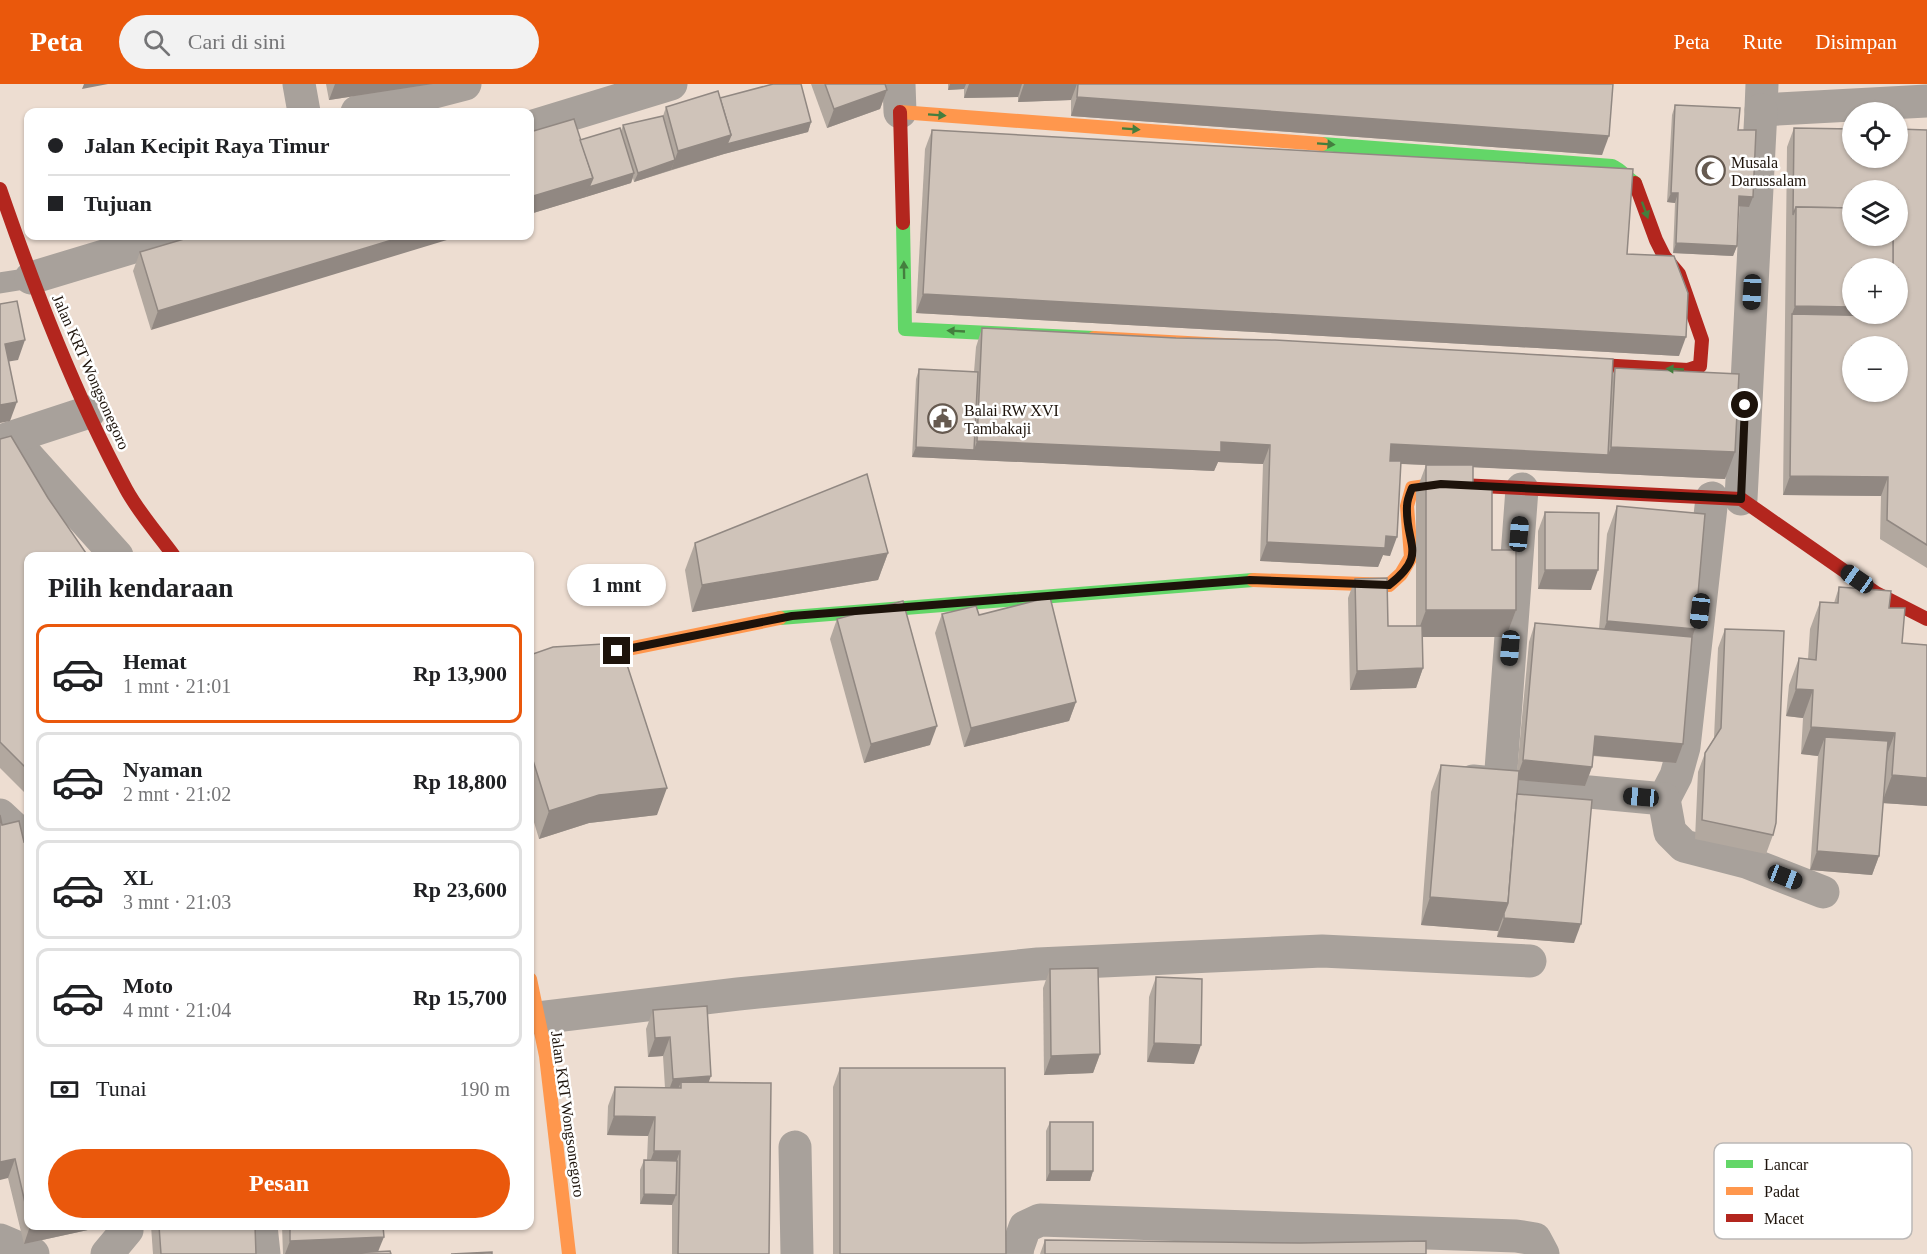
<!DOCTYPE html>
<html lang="id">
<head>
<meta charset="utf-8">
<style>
	body { margin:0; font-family:"Times New Roman",serif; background:#f2f2f2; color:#202124; height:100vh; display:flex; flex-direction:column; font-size:22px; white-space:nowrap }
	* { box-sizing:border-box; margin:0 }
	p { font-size:20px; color:#757577 }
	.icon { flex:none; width:33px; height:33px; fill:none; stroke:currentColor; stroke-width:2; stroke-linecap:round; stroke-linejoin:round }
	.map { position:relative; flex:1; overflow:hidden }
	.details { position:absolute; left:24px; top:468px; width:510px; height:678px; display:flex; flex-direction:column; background:#fff; border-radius:12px; box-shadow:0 2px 4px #0004 }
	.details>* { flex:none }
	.hud { position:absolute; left:24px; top:24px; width:510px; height:132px; border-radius:12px; box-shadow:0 2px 4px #0004; display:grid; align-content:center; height:132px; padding:0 24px; background:#fff }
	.controls { position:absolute; left:1842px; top:18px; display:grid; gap:12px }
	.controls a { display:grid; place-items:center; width:66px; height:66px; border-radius:50%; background:#fff; box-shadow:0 2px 4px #0004; font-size:30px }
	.end { position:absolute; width:27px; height:27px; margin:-14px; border:8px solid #1d130b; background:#fff; box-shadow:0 0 0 3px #fff }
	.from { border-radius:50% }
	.bubble { position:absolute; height:42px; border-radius:21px; background:#fff; box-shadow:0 2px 4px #0004; font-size:20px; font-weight:700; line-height:42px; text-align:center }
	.car { position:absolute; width:18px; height:36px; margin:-18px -9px; border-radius:8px; box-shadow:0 0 4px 2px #0007; background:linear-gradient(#222 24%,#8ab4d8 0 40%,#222 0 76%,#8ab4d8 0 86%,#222 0) }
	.hud b { display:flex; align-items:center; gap:21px; height:57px; font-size:22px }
	.hud b+b { border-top:2px solid #e0e0e0 }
	.hud i { width:15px; height:15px; background:#202124 }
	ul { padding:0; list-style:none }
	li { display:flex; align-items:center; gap:18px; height:99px; margin:0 12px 9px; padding:0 12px; border:3px solid #e0e0e0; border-radius:12px }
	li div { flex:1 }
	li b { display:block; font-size:22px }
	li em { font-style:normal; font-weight:700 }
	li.selected { border-color:#ea580c }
	li>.icon { width:54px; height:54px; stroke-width:1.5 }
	h2 { padding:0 24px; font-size:27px; line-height:72px }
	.pay { display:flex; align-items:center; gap:15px; height:66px; padding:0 24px; font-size:22px }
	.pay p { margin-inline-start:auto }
	.action { display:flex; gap:12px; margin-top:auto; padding:12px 24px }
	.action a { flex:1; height:69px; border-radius:36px; background:#ea580c; color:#fff; font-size:24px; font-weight:700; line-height:69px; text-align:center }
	header { display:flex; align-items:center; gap:36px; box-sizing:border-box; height:84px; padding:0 30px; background:#ea580c; color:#fff }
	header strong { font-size:28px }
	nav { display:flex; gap:33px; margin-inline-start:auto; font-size:21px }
	.search { width:420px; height:54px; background:#f2f2f2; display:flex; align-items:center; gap:15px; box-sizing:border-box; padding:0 21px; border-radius:33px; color:#757577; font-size:22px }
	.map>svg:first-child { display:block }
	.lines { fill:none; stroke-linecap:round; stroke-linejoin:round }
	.lane { stroke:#a8a19b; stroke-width:21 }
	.street { stroke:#a8a19b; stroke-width:33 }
	.fast { stroke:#63d668; stroke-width:14 }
	.slow { stroke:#ff974d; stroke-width:14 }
	.jam { stroke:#b3261e; stroke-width:14 }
	.wall { fill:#b2a89f }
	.shaded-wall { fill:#918882 }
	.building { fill:#cfc3b9; stroke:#918882; stroke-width:1.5; fill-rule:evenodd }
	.oneway { fill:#447e3e }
	.route { stroke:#1d130b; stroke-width:8 }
	.labels { text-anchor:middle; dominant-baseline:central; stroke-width:5; stroke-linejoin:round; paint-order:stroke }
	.poi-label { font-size:16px; fill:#1d130b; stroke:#fff; text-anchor:start }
	.street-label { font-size:16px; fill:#1d130b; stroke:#fff }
	.key { fill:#fff; stroke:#bbb8b6; stroke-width:1.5 }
	.key-label { font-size:16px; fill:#1d130b }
</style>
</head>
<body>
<header>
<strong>Peta</strong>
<div class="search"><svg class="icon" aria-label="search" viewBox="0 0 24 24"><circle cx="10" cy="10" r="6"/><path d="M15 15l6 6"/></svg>Cari di sini</div>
<nav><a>Peta</a><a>Rute</a><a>Disimpan</a></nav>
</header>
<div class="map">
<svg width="1927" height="1170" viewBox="0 0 1927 1170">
	<rect width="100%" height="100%" fill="#edddd1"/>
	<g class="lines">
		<path class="lane" d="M0,199L31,194"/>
		<g class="street">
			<path d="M299,0L304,28"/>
			<path d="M899,0L900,28"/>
			<path d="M1762,0L1761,26L1927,17"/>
			<path d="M357,28L465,0"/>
			<path d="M530,43L671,0"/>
			<path d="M31,194L170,152"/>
			<path d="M11,354L117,472"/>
			<path d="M0,357L89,328"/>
			<path d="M1741,415L1761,26"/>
			<path d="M1473,697L1664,715L1676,692L1684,663L1712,414"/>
			<path d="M1500,699L1522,405"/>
			<path d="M1664,715L1670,748L1684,762L1746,778L1823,808"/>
			<path d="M0,731L28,757"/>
			<path d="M538,934L738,910L1038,880L1322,867L1530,877"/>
			<path d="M795,1063L797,1170"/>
			<path d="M261,1142L264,1170"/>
			<path d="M0,1156L33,1170"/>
			<path d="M107,1170L127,1146L126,1142"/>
			<path d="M1017,1170L1018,1163L1025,1143L1040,1136L1516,1152L1535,1155L1543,1170"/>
		</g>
		<g class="fast">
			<path d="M1322,60L1612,82C1621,86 1626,93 1635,99"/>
			<path d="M903,139L905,245L1094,254"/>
			<path d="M780,534L1253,496"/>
		</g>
		<g class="slow">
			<path d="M900,28L1322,60"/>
			<path d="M1094,254L1527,277"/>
			<path d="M1253,496L1389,501L1401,490L1411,473L1407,422L1412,404L1426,402"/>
			<path d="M530,585L780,534"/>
			<path d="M530,895L546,972L569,1170"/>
		</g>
		<g class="jam">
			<path d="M900,28L903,139"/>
			<path d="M0,105C35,206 75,311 126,405C139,429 158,450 174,472"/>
			<path d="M1527,277L1688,286L1700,282L1702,256L1679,190L1664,172L1656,156L1635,99"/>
			<path d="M1426,402L1441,400L1741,415L1876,509L1927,535"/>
		</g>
	</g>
	<g class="wall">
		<path d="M326,0H433L329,16Z"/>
		<path d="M811,0H885L887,6L880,25L827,44Z"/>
		<path d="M948,0H1613L1602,71L1071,32V16L1018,18V13L964,14V5L948,6Z"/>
		<path d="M720,14L811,38L808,48L724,70L634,98L633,94L631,99L530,130L580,56L621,47L623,41L663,32L666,23Z"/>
		<path d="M1675,21L1749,123L1738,122L1737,162L1733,172L1673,169L1675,119L1667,118L1672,31Z"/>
		<path d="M1794,44L1927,46V484L1880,455L1881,412L1783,411L1787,63Z"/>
		<path d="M932,46L1627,170L1679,272L916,229L925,65Z"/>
		<path d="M194,152L151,246L133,187L140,168Z"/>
		<path d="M982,244L1612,292L1615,284L1725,395L1473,383V402L1492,466L1516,526L1506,553H1422L1423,584L1416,604L1350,606L1348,514L1355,495L1388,542H1416V408L1426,381L1401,380L1390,472L1383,471L1378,483L1260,477L1263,380L1218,378L1214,387L912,373L916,295L919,285L974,288L976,263Z"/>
		<path d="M0,355L48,414L28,472V712L0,684Z"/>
		<path d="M1617,422L1695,545L1692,553L1676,679L1593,672L1592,683L1585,702L1518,696L1517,710L1574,859L1497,853L1498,847L1421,841L1431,708L1441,681L1517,687L1529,558L1535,539L1599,545L1607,450Z"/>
		<path d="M1545,428L1591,506L1538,505V447Z"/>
		<path d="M695,459L888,469L878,496L692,528L685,486Z"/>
		<path d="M1839,503L1889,524L1902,559L1927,561V722L1883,719L1879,772L1872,791L1810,786L1818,672L1801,670L1803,634L1786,632L1789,601L1799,574L1808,575L1810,545L1820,518L1834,519Z"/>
		<path d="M942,530L979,531L1076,618L1069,637L964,663L935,549Z"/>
		<path d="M837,535L930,661L864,679L830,555Z"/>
		<path d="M1725,545L1773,751L1766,770L1695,755L1698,688L1705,669L1714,654L1718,564Z"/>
		<path d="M530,571L657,731L589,739L539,755L530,725Z"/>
		<path d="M2,741L24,758L28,757V1142H106L24,1160L8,1094Z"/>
		<path d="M1050,885L1100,970L1093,989L1044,991L1043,904Z"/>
		<path d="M1156,893L1194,980L1147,978L1149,913Z"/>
		<path d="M653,926L709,999L769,1170H672V1120H640V1086L644,1076H647L648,1052L607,1051L608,1022L615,1003L665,1004L663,972L648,973L646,945Z"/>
		<path d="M840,984L1006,1170H833V1003Z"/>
		<path d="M1050,1038L1093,1087L1090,1097H1046V1047Z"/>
		<path d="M151,1142H255L256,1170H153Z"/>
		<path d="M282,1142H383L378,1168L391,1170H283Z"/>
		<path d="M1045,1156L1426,1170H1040Z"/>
	</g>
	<g class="shaded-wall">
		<path d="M84,0H108L82,5Z"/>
		<path d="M335,0H433L329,16Z"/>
		<path d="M950,0H966L964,5L948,6Z"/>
		<path d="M969,0H1022L1018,13L964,14Z"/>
		<path d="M1024,0H1077L1071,16L1018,18Z"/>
		<path d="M887,6L880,25L827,44L834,25Z"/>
		<path d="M1077,13L1609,52L1602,71L1071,32Z"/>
		<path d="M811,38L808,48L724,70L671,86L678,67L731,51Z"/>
		<path d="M675,76L671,86L634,98L638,89Z"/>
		<path d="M634,89L631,99L586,113L589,103Z"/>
		<path d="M593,94L586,113L530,130V113Z"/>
		<path d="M1671,109H1678L1675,119L1667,118Z"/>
		<path d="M1739,112L1753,113L1749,123L1735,122Z"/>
		<path d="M405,152H460L151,246L158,227Z"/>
		<path d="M1676,159L1737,162L1733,172L1673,169Z"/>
		<path d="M923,210L1686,253L1679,272L916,229Z"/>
		<path d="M1795,222L1852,223V230H1890L1882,251L1792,230Z"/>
		<path d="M25,256L18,276L0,279L5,260Z"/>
		<path d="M17,318L10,337L0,339V321Z"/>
		<path d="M977,357L1221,358L1270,361L1263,380L1218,378L1214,387L912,373L916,363L974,366Z"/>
		<path d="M1391,360L1608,371L1611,363L1735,368L1725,395L1384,379Z"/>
		<path d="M1790,392L1888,393L1881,412L1783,411Z"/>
		<path d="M1386,452L1397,453L1390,472L1383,471L1378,483L1260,477L1267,458Z"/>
		<path d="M888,469L878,496L692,528L702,501Z"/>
		<path d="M1545,486H1598L1591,506L1538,505Z"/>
		<path d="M1426,526H1516L1506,553H1416Z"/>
		<path d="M1607,537L1695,545L1686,572L1597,565Z"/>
		<path d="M1423,584L1416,604L1350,606L1357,587Z"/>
		<path d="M1796,605L1813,606L1803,634L1786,632Z"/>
		<path d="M1076,618L1069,637L964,663L971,644Z"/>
		<path d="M937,642L930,661L864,679L871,660Z"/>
		<path d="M1811,643L1895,649L1885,676L1825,653L1818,672L1801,670Z"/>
		<path d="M1595,652L1683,660L1676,679L1588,671Z"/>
		<path d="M1523,676L1592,683L1585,702L1516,696Z"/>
		<path d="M1892,691L1927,694V722L1882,719Z"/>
		<path d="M667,704L657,731L589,739L539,755L549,727L599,711Z"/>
		<path d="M1817,767L1879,772L1872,791L1810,786Z"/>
		<path d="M1430,813L1508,819L1498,847L1421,841Z"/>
		<path d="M1504,834L1581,840L1574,859L1497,853Z"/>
		<path d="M670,953L663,972L648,973L655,954Z"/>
		<path d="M1154,959L1201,961L1194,980L1147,978Z"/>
		<path d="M1100,970L1093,989L1044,991L1051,972Z"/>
		<path d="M711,992L704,1011L681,1004V998L675,1013L666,1014L673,995Z"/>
		<path d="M614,1032L655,1033L648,1052L607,1051Z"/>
		<path d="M654,1067H680L673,1087L647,1086Z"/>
		<path d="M15,1075L8,1094L0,1096V1078Z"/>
		<path d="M1050,1087H1093L1090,1097H1046Z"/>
		<path d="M644,1110L676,1111L672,1121L640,1120Z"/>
		<path d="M30,1142H106L24,1160Z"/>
		<path d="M384,1153L377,1170H285L290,1157Z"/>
	</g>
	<g class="building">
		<path d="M773,0H801L811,38L727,60L731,51L720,14Z"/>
		<path d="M825,0H885L887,6L834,25Z"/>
		<path d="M1078,0H1613L1609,52L1077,13Z"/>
		<path d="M718,7L731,51L678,67L666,23Z"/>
		<path d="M1675,21L1740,24L1738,46H1756L1753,113L1739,112L1737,162L1676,159L1678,109H1671Z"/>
		<path d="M663,32L675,76L638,89L623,41Z"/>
		<path d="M574,35L593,94L530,113V48Z"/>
		<path d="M620,44L634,89L589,103L593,94L580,56Z"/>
		<path d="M1794,44L1852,45V74H1898V45L1927,46V461L1887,436L1888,393L1790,392L1792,230L1889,232L1890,230H1898V184H1893V152H1898V106H1852V124L1796,123L1793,131ZM1852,262H1898V308H1852Z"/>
		<path d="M932,46L1633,85L1627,170L1674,172L1688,209L1686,253L923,210Z"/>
		<path d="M1796,123L1852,124V152H1893V184H1852V223L1795,222Z"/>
		<path d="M194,152H405L158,227L140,168Z"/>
		<path d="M17,217L25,256L5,260L17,318L0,321V220Z"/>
		<path d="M982,244L1176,254L1275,256L1613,275L1608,371L1391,360L1390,377H1401L1397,453L1386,452L1385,464L1267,458L1270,361L1221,358V368L977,357Z"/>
		<path d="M1615,284L1739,290L1735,368L1611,363Z"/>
		<path d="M919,285L978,288L974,366L916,363Z"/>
		<path d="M11,352L48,414L88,472H28V686L0,658V355Z"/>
		<path d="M1426,381H1473V402H1492V466H1516V526H1426Z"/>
		<path d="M867,390L888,469L702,501L695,459Z"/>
		<path d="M1617,422L1705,430L1695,545L1607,537Z"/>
		<path d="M1545,428L1599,429L1598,486H1545Z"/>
		<path d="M1387,494L1388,542H1422L1423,584L1357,587L1355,495Z"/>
		<path d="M1839,503L1891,507L1889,524H1905L1902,559L1927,561V694L1892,691L1895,649L1811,643L1813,606L1796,605L1799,574L1816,576L1820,518L1838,519Z"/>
		<path d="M1050,513L1076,618L971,644L942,530L976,522L979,531Z"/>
		<path d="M903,517L937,642L871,660L837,535Z"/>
		<path d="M1535,539L1692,553L1683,660L1595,652L1592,683L1523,676Z"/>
		<path d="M1725,545L1784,547L1776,739L1773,751L1702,736L1705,669L1721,644Z"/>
		<path d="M620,559L667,704L599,711L549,727L530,667V571L553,563Z"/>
		<path d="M1825,653L1888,657L1879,772L1817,767Z"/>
		<path d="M1441,681L1519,687L1508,819L1430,813Z"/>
		<path d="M1517,710L1592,716L1581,840L1504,834V829L1508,819Z"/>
		<path d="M0,731L2,741L19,737L24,758L28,757V1132L15,1075L0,1078Z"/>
		<path d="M1098,884L1100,970L1051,972L1050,885Z"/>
		<path d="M1156,893L1202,895L1201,961L1154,959Z"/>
		<path d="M707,922L711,992L673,995L670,953L655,954L653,926Z"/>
		<path d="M840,984H1005L1006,1170H840Z"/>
		<path d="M681,998L771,999L769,1170H678L680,1067H654L655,1033L614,1032L615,1003L681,1004Z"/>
		<rect x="1050" y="1038" width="43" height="49"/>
		<path d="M644,1076L677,1077L676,1111L644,1110Z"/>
		<path d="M159,1142H255L256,1170H161Z"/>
		<path d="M290,1142H383L384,1153L290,1157Z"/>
		<path d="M1045,1156L1300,1159L1426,1157V1170H1045Z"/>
		<path d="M390,1167L391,1170H333Z"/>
		<path d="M492,1168V1170H451Z"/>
	</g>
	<defs><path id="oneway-solid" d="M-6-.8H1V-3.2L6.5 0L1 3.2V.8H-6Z" transform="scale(1.5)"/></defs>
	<g class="oneway">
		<use href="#oneway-solid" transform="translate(937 31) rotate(4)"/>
		<use href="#oneway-solid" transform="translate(1131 45) rotate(4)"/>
		<use href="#oneway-solid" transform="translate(1326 60) rotate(4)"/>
		<use href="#oneway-solid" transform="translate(1645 126) rotate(70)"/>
		<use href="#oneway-solid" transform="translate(904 186) rotate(-91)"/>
		<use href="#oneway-solid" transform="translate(956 247) rotate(-177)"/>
		<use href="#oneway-solid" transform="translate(1675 285) rotate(-177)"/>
	</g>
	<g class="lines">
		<path class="route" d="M617,567L792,532L1250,496L1389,501C1429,470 1405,461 1407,422C1407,416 1410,409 1412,404L1441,400L1741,415L1745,321"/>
	</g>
	<defs>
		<symbol id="mosque-ring" viewBox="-11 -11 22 22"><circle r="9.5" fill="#fff" stroke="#665a50" stroke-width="1.5"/><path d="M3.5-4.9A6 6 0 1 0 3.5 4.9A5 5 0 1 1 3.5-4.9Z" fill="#665a50"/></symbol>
		<symbol id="civic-ring" viewBox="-11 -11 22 22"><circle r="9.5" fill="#fff" stroke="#665a50" stroke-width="1.5"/><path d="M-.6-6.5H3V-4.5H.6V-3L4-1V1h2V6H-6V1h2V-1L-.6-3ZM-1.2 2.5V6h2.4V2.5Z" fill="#665a50"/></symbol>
	</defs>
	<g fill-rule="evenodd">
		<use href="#mosque-ring" x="1694" y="70" width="33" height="33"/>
		<use href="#civic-ring" x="926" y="318" width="33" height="33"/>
	</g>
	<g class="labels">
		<g class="poi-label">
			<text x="1731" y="78">Musala<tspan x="1731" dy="18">Darussalam</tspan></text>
			<text x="964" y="326">Balai RW XVI<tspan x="964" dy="18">Tambakaji</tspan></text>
		</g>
		<g class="street-label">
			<text transform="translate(91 288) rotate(66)">Jalan KRT Wongsonegoro</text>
			<text transform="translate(568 1030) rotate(82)">Jalan KRT Wongsonegoro</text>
		</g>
	</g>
	<rect x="1714" y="1059" width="198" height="96" rx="9" class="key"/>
	<rect x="1726" y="1076" width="27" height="8" fill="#63d668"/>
	<rect x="1726" y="1103" width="27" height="8" fill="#ff974d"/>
	<rect x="1726" y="1130" width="27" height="8" fill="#b3261e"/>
	<g class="key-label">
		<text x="1764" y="1086">Lancar</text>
		<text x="1764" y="1113">Padat</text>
		<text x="1764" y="1140">Macet</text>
	</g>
</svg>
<div class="controls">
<a><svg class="icon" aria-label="locate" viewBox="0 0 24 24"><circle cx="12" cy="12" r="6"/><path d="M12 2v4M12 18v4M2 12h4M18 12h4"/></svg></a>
<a><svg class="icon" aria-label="layers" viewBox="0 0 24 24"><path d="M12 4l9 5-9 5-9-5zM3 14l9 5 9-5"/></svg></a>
<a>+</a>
<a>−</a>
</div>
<i class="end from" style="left:1745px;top:321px"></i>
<i class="end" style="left:617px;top:567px"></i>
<div class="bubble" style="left:567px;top:480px;width:99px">1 mnt</div>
<i class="car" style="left:1752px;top:208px;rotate:183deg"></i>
<i class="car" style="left:1519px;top:450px;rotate:5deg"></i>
<i class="car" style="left:1857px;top:495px;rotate:305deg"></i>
<i class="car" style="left:1700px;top:527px;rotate:187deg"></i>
<i class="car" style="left:1510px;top:564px;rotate:185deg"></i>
<i class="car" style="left:1641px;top:713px;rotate:275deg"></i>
<i class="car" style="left:1785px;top:793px;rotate:111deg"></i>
<div class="hud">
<b><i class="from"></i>Jalan Kecipit Raya Timur</b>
<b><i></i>Tujuan</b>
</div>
<section class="details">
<h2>Pilih kendaraan</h2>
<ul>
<li class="selected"><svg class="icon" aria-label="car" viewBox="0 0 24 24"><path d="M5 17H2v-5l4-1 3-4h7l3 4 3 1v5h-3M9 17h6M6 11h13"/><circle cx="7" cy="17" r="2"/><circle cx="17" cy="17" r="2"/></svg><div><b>Hemat</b><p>1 mnt · 21:01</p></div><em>Rp 13,900</em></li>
<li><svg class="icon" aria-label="car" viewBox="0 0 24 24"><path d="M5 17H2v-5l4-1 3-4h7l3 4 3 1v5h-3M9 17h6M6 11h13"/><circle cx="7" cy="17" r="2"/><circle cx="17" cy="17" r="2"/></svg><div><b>Nyaman</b><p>2 mnt · 21:02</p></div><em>Rp 18,800</em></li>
<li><svg class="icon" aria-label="car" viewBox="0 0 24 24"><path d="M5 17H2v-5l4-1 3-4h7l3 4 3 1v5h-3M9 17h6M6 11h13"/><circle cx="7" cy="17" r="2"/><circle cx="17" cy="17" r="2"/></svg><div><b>XL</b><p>3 mnt · 21:03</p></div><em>Rp 23,600</em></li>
<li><svg class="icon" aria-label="car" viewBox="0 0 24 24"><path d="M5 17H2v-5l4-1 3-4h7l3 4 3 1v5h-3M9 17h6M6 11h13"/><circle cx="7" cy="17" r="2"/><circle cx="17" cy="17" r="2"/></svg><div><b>Moto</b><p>4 mnt · 21:04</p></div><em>Rp 15,700</em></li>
</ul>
<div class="pay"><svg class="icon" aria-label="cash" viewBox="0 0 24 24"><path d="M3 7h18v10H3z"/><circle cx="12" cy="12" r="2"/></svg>Tunai<p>190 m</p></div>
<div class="action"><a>Pesan</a></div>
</section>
</div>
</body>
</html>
